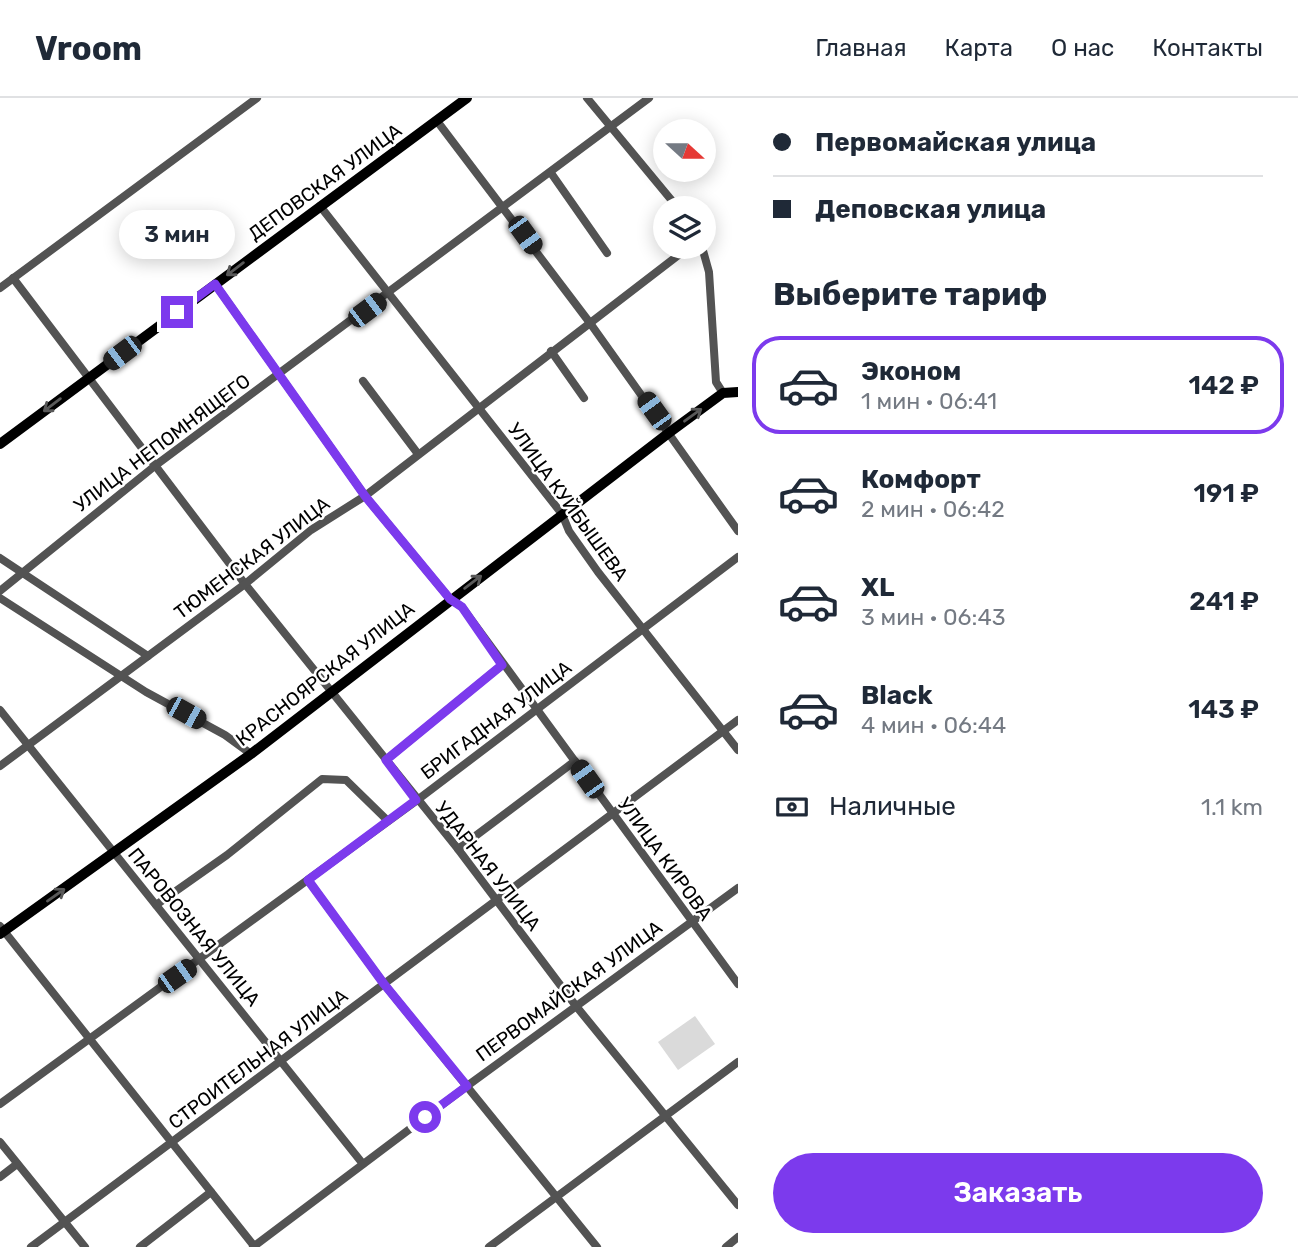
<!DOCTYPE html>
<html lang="ru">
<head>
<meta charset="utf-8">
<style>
	body { margin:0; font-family:Rubik,sans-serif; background:#f6f6f7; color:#1f2937; height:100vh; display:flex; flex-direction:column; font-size:26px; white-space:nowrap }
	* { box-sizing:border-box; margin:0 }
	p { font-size:23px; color:#747a83 }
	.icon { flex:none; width:38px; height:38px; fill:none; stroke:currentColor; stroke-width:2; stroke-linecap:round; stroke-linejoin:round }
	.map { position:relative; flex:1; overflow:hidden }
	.details { display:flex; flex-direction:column; background:#fff; width:560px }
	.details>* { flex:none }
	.banner { display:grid; align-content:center; height:154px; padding:0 35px; background:#fff }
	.needle { width:46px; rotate:111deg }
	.fabs { position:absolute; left:653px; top:21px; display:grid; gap:14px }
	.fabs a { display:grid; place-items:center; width:63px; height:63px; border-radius:50%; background:#fff; box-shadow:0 4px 18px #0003; font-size:35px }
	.end { position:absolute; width:32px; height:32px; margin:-16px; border:9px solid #7c3aed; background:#fff; box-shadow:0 0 0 4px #fff }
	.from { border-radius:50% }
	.bubble { position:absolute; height:49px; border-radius:24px; background:#fff; box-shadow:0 4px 18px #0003; font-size:23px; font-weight:600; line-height:49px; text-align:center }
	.car { position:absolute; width:21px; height:42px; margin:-21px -10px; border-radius:9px; box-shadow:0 0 5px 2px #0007; background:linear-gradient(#222 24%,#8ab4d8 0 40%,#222 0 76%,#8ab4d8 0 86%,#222 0) }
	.banner b { display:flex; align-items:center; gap:24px; height:66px; font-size:26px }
	.banner b+b { border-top:2px solid #e0e1e3 }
	.banner i { width:18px; height:18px; background:#1f2937 }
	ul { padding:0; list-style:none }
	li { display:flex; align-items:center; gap:21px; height:98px; margin:0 14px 10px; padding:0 21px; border:4px solid transparent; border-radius:28px }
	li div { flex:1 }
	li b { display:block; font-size:26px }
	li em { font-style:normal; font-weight:600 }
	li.current { border-color:#7c3aed }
	li>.icon { width:63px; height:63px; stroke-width:1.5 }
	h2 { padding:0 35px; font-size:32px; line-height:84px }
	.pay { display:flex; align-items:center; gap:18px; height:77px; padding:0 35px; font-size:26px }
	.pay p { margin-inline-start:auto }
	.button { display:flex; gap:14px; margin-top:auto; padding:14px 35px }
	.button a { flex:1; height:80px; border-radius:42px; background:#7c3aed; color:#fff; font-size:28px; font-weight:600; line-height:80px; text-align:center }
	header { display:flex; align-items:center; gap:42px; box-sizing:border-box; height:98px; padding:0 35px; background:#fff; border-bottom:2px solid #e0e1e3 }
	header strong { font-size:33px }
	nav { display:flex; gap:38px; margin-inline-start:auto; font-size:24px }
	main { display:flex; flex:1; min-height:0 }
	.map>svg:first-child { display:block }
	.green { fill:#dadada }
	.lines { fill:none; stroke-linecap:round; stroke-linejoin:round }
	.minor { stroke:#535353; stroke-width:8 }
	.major { stroke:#000; stroke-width:10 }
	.oneway { stroke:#595959 }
	.route { stroke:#7c3aed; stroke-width:9 }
	.labels { text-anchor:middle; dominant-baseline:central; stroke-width:5; stroke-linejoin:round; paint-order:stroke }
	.street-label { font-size:19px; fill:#000; stroke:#fff }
</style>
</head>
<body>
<header>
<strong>Vroom</strong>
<nav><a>Главная</a><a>Карта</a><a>О нас</a><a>Контакты</a></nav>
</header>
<main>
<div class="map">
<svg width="738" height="1149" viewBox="0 0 738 1149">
	<rect width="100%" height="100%" fill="#fff"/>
	<path class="green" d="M695,918L715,946L678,972L658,944Z"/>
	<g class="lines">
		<g class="minor">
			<path d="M587,0L678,110"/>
			<path d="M437,23L590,225L738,433"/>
			<path d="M551,75L607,155"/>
			<path d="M320,108L562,416L569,433L598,474L738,652"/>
			<path d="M702,149L709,174L716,284L723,295"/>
			<path d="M13,180L245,486L458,751L576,908L738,1107"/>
			<path d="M215,186L365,398L450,501L462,509L738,886"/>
			<path d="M0,190L257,0"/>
			<path d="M551,253L584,300"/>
			<path d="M363,283L418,356"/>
			<path d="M0,460L148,558"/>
			<path d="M0,493L156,367L649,0"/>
			<path d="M0,500L146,594L225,637L251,656"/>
			<path d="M0,612L363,1066"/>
			<path d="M386,662L502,567"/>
			<path d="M0,668L245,486L311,432L365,398L689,149"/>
			<path d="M458,751L575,663"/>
			<path d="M308,782L384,886L597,1149"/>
			<path d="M156,807L227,757L322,681L346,682L388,723"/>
			<path d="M0,828L254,1148"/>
			<path d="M0,1006L416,703L738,459"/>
			<path d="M0,1044L85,1149"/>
			<path d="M0,1079L17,1066"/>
			<path d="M31,1149L738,622"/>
			<path d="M140,1149L211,1094"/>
			<path d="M253,1149L467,988L738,790"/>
			<path d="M489,1149L738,964"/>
			<path d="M726,1149L738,1139"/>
		</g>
		<g class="major">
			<path d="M0,346L467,0"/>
			<path d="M0,836L251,656L670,334L723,295L738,294"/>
		</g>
	</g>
	<defs><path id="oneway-shaft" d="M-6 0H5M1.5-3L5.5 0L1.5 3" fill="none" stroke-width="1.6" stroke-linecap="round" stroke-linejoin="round" transform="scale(1.75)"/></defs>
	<g class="oneway">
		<use href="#oneway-shaft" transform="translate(235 171) rotate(143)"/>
		<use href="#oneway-shaft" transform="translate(52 307) rotate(143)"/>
		<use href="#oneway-shaft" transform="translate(693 317) rotate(-36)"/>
		<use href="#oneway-shaft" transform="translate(473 484) rotate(-37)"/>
		<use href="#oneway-shaft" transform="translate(56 797) rotate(-35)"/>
	</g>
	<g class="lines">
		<path class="route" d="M177,214L215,186L365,398L450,501L462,509L502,567L386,662L416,702L308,782L384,886L467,988L425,1019"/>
	</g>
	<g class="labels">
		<g class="street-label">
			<text transform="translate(325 84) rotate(-36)">ДЕПОВСКАЯ УЛИЦА</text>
			<text transform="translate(162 345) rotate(-37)">УЛИЦА НЕПОМНЯЩЕГО</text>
			<text transform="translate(568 404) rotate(54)">УЛИЦА КУЙБЫШЕВА</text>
			<text transform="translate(252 460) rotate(-37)">ТЮМЕНСКАЯ УЛИЦА</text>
			<text transform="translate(325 576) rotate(-38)">КРАСНОЯРСКАЯ УЛИЦА</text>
			<text transform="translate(496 622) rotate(-37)">БРИГАДНАЯ УЛИЦА</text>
			<text transform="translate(665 761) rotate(54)">УЛИЦА КИРОВА</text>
			<text transform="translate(488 768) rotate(52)">УДАРНАЯ УЛИЦА</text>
			<text transform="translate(194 829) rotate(51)">ПАРОВОЗНАЯ УЛИЦА</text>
			<text transform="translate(569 893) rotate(-36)">ПЕРВОМАЙСКАЯ УЛИЦА</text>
			<text transform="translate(258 961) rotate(-37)">СТРОИТЕЛЬНАЯ УЛИЦА</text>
		</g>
	</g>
</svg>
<div class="fabs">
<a><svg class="needle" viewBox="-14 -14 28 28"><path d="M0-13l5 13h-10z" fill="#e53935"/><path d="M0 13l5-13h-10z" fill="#747a83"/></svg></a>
<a><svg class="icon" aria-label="layers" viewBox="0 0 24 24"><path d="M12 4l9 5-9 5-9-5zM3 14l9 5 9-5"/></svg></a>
</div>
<i class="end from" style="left:425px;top:1019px"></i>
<i class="end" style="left:177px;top:214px"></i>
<div class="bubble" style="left:119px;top:112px;width:116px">3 мин</div>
<i class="car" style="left:525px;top:137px;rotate:144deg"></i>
<i class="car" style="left:367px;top:212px;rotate:53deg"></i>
<i class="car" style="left:122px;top:255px;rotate:233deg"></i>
<i class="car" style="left:654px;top:313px;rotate:324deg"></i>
<i class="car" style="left:186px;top:615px;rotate:119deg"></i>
<i class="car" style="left:587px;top:681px;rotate:325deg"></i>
<i class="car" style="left:177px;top:878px;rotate:55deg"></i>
</div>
<section class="details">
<div class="banner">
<b><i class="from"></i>Первомайская улица</b>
<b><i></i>Деповская улица</b>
</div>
<h2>Выберите тариф</h2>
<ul>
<li class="current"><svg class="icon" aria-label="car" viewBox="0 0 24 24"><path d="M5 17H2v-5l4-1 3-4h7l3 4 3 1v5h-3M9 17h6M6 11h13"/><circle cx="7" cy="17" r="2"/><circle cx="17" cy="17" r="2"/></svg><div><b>Эконом</b><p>1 мин · 06:41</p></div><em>142 ₽</em></li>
<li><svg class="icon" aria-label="car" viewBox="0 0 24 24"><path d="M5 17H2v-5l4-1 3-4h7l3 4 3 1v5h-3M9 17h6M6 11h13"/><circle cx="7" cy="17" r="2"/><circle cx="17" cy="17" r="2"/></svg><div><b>Комфорт</b><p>2 мин · 06:42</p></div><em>191 ₽</em></li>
<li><svg class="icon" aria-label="car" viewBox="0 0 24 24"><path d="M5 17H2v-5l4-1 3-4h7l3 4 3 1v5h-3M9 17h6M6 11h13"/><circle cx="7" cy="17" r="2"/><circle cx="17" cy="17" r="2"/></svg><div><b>XL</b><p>3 мин · 06:43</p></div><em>241 ₽</em></li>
<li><svg class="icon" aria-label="car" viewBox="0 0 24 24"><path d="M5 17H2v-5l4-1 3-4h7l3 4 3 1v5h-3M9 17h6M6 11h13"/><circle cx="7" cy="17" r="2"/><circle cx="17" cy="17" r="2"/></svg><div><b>Black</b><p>4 мин · 06:44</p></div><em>143 ₽</em></li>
</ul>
<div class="pay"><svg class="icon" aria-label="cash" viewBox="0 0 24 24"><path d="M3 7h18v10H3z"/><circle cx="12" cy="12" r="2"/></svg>Наличные<p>1.1 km</p></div>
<div class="button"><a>Заказать</a></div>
</section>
</main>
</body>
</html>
